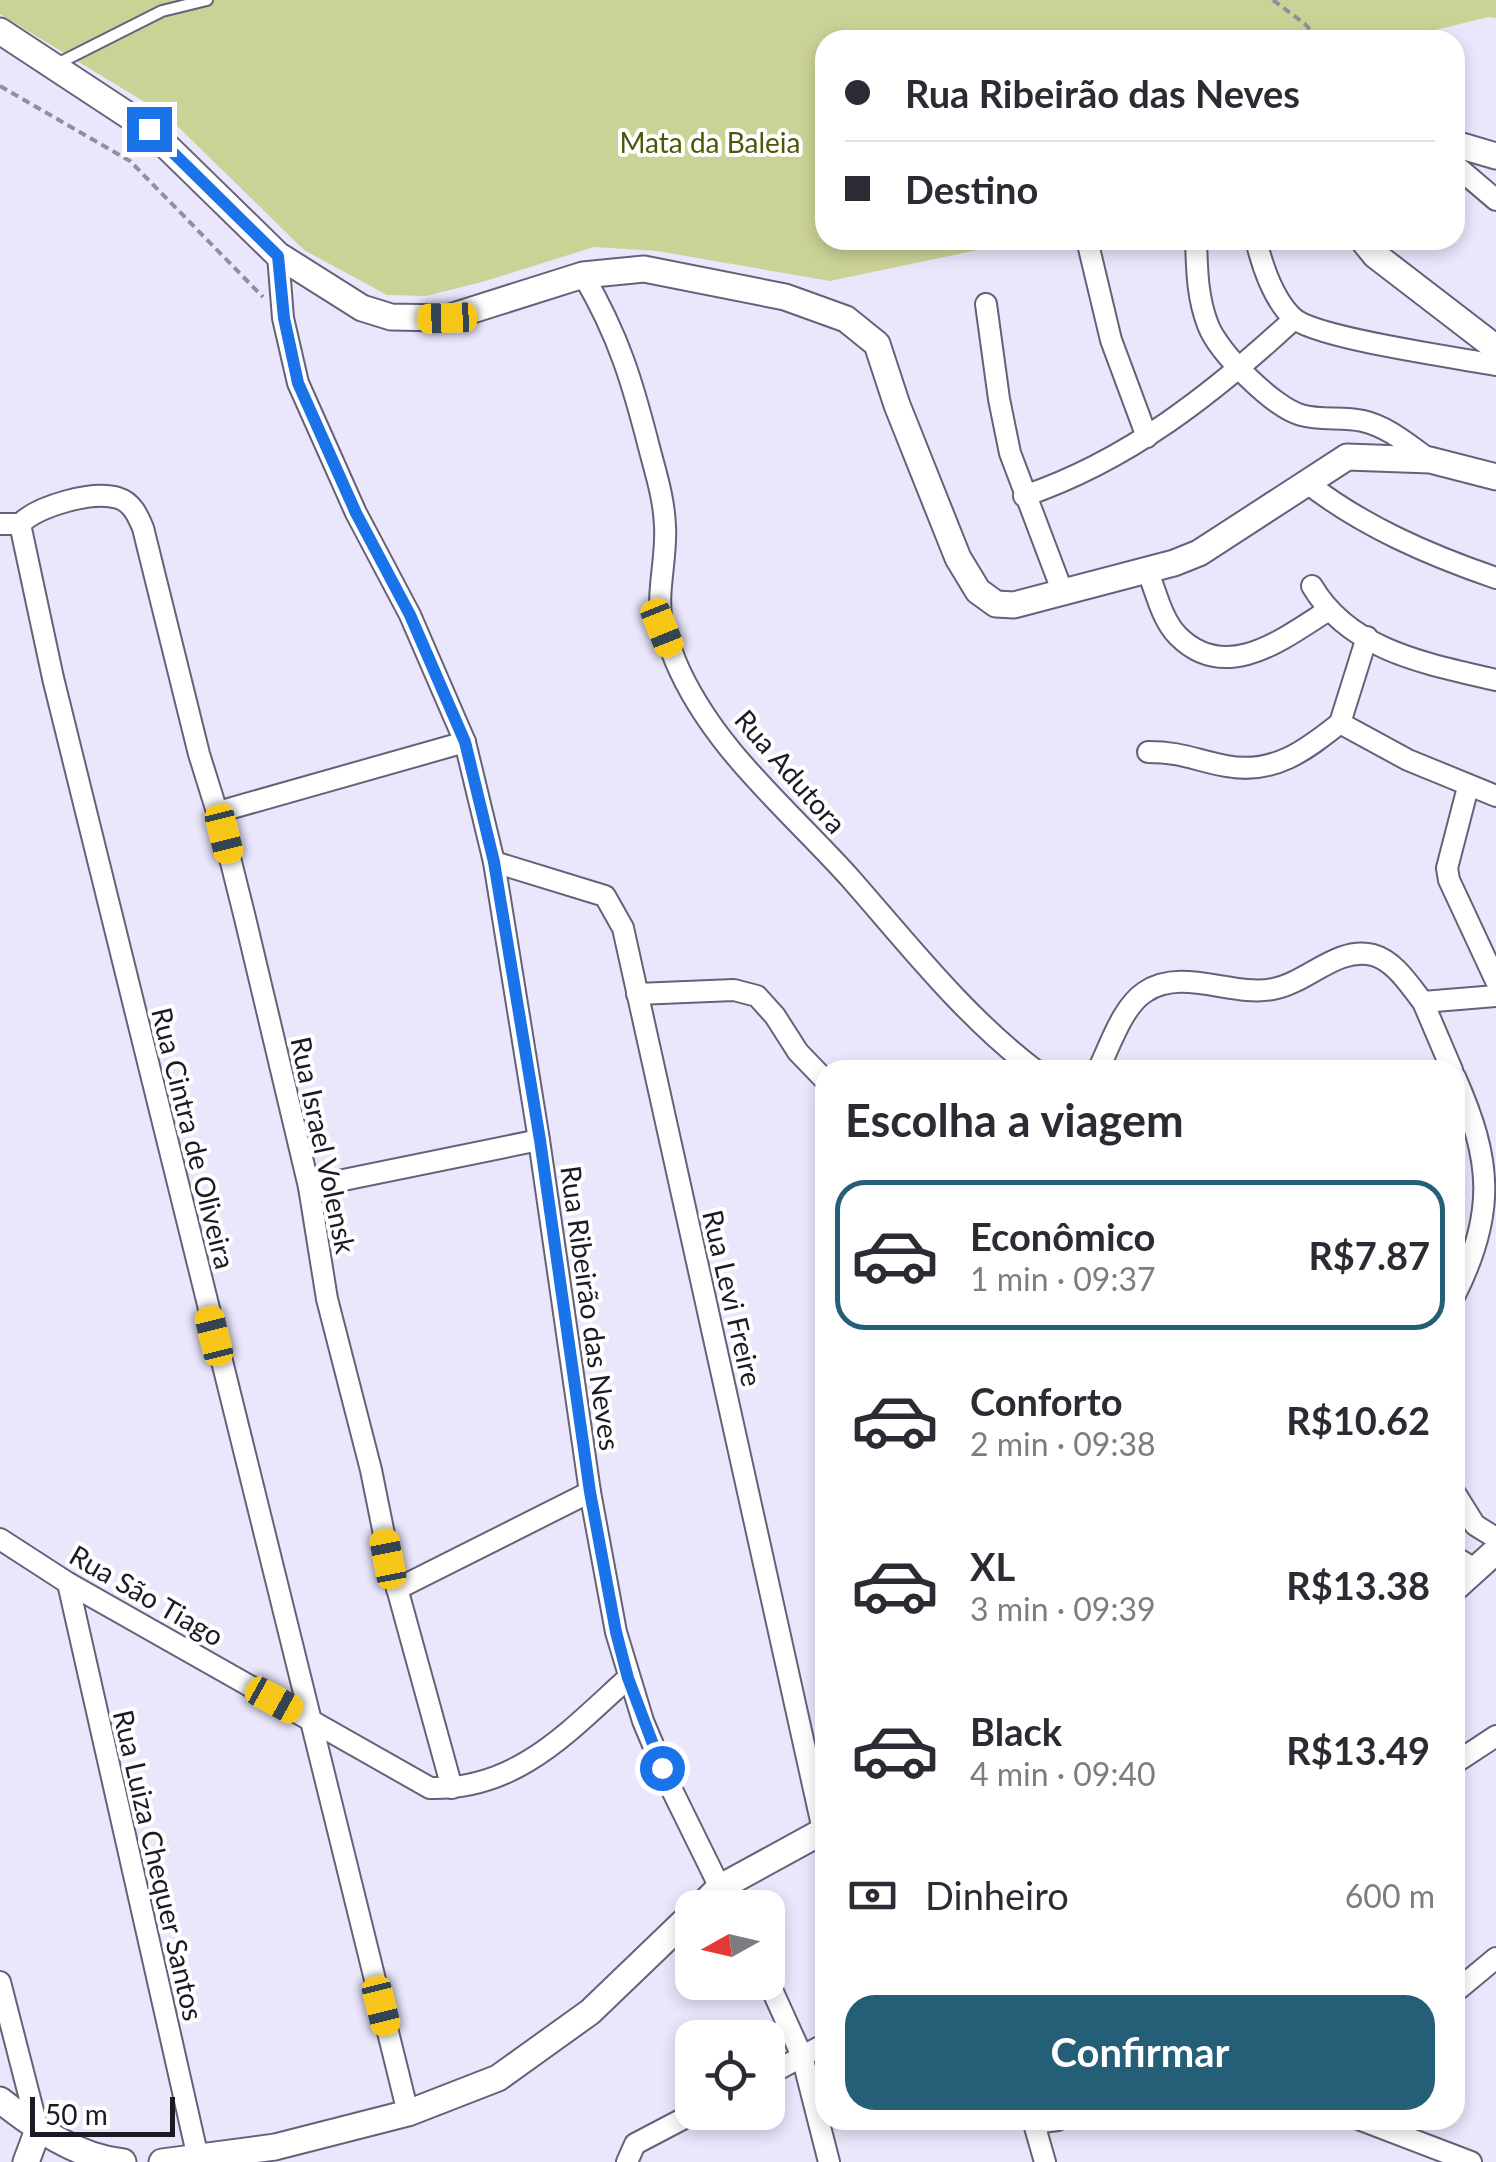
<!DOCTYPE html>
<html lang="pt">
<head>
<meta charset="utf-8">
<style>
	body { margin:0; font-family:Lato,sans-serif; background:#f7f7f7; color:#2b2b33; height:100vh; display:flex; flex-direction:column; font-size:38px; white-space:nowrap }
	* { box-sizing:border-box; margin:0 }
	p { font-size:32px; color:#7c7c81 }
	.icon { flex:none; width:55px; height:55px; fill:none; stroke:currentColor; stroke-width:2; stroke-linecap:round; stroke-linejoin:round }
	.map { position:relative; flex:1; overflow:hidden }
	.drawer { position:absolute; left:815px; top:1060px; width:650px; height:1070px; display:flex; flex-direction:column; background:#fff; border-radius:30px; box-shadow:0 5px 15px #0003 }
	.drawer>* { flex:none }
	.top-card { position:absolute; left:815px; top:30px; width:650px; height:220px; border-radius:30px; box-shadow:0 5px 15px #0003; display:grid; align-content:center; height:220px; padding:0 30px; background:#fff }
	.needle { width:65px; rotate:262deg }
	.controls { position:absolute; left:675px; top:1890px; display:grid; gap:20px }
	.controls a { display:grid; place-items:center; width:110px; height:110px; border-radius:20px; background:#fff; box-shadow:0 5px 15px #0003; font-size:50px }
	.scale { position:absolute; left:30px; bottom:25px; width:145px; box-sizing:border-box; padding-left:10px; border:5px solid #1c1a24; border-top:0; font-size:28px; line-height:35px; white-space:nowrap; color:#1c1a24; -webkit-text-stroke:8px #fff; paint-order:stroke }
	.end { position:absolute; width:45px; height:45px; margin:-22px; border:12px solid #1a73e8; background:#fff; box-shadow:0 0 0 5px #fff }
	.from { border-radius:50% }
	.car { position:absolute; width:30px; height:60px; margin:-30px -15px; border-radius:12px; box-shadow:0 0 8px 2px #0007; background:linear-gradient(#f5c518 24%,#345 0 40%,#f5c518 0 76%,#345 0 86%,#f5c518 0) }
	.top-card b { display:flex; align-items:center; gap:35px; height:95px; font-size:38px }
	.top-card b+b { border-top:2px solid #e1e1e2 }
	.top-card i { width:25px; height:25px; background:#2b2b33 }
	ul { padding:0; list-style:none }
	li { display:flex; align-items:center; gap:30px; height:150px; margin:0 20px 15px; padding:0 10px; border:5px solid transparent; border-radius:30px }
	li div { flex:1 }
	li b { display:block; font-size:38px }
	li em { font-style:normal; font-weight:700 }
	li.selected { border-color:#255e77 }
	li>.icon { width:90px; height:90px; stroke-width:1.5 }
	h2 { padding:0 30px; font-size:45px; line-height:120px }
	.pay { display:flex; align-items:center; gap:25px; height:110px; padding:0 30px; font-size:38px }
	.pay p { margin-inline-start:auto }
	.primary-button { display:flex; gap:20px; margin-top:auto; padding:20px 30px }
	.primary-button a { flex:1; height:115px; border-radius:30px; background:#255e77; color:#fff; font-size:40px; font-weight:700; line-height:115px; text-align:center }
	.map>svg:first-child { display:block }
	.green { fill:#cbd295 }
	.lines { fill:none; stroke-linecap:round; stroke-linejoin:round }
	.service-casing { stroke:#656179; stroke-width:14 }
	.minor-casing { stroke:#656179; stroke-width:24 }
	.tertiary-casing { stroke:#656179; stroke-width:29 }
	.path { stroke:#918f9f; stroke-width:4; stroke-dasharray:8 5; stroke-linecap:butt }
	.service { stroke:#fff; stroke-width:10 }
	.minor { stroke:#fff; stroke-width:20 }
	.tertiary { stroke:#fff; stroke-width:25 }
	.route { stroke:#1a73e8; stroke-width:12 }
	.labels { text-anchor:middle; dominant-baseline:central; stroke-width:8; stroke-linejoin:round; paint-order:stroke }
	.park-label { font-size:28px; fill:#505508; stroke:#fff }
	.street-label { font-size:28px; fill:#1c1a24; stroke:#fff }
</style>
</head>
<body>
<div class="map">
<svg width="1496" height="2162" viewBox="0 0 1496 2162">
	<rect width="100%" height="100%" fill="#eae7fd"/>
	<path class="green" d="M0,0H1496V18L1489,17L1427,32L1414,40H825V240H1025L830,281L657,251L594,247L482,282L426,296L387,295L304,250L166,115L0,14Z"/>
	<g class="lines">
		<defs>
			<path id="service" d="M57,64L162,11L207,0"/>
			<g id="minor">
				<path d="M1455,165L1496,200"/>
				<path d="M1196,240C1197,269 1197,297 1208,325C1218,352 1273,407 1301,415C1321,421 1343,416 1363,421C1389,427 1410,446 1430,460"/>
				<path d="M1256,240C1262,265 1273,298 1292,317C1313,338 1459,358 1496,365"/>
				<path d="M1088,244L1111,340L1147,437"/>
				<path d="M278,255L283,318L298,383L356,513L410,615L465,742L494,862L539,1140L590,1492L616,1632L643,1721L672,1790L730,1908"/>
				<path d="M583,275C619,336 633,384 650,451C657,477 664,500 665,526C667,559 656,591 662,624C664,636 671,648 675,660C711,747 788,809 850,878C908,944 964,1016 1035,1070"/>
				<path d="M986,304L999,399L1010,453L1063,593"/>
				<path d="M1306,482C1362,526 1429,555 1496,578"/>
				<path d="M1024,496C1128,461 1214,393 1294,319"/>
				<path d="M0,524H20C38,506 93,490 118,498C132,502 138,516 143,528L199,754L224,834L245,918L309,1187L327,1299L371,1470L389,1559L452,1788"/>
				<path d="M20,524L53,678L408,2113"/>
				<path d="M1148,572C1156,592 1162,620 1178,636C1226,684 1283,639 1327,611"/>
				<path d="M1312,586C1350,651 1428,664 1496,680"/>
				<path d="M1340,723L1367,637"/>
				<path d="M1148,752C1182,752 1194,760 1226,766C1273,775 1305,751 1340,723L1408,760L1496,796"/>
				<path d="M1468,787L1447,868L1449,880L1496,981"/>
				<path d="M218,812L465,742"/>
				<path d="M494,862L605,896L623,928L823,1830"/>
				<path d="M637,994L734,990L757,996L775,1016L798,1052L825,1080"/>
				<path d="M1423,1002L1452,1070"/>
				<path d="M1098,1070C1110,1046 1122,1007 1145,992C1182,967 1232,997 1273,989C1307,983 1337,946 1373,955C1395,961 1410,986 1423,1002L1496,996"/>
				<path d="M1455,1077C1492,1160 1496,1213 1455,1295"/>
				<path d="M309,1187L539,1140"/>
				<path d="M1455,1493L1475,1525L1496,1538"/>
				<path d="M0,1539L68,1583L430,1788C517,1790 568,1732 628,1678"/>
				<path d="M1455,1557L1476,1570"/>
				<path d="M68,1583L198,2158"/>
				<path d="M397,1589L590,1492"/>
				<path d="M1455,1763L1496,1736"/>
				<path d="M768,1981L802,2056L829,2162"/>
				<path d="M0,1982L38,2130"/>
				<path d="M1455,1992L1496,1958"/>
				<path d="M768,2075L825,2044"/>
				<path d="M1033,2120L1045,2162"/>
				<path d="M1361,2120L1471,2162"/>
				<path d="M1034,2123L1058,2120"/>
				<path d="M627,2162L635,2144L696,2112"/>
			</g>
			<g id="tertiary">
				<path d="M0,31L149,129L278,255L362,308L391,317L447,318L583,275L644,269L785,297L846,319L877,344L897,405L958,558L978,591L996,604L1014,605L1174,563L1199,553L1347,457L1430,460L1496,477"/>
				<path d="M1455,144L1496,156"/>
				<path d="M1363,240L1375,255L1496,348"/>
				<path d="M1455,1588L1496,1551"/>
				<path d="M699,1908L719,1888L825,1830"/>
				<path d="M0,2100C37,2129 75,2156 123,2162"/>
				<path d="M26,2162L38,2130"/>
				<path d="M162,2162L275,2147L408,2113L498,2078L590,2012L692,1914"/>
			</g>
		</defs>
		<use href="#service" class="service-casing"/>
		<use href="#minor" class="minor-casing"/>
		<use href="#tertiary" class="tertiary-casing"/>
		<g class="path">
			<path d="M1273,0L1305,24L1319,40"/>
			<path d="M0,86L130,161L263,297"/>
		</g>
		<use href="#service" class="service"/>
		<use href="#minor" class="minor"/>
		<use href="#tertiary" class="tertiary"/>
	</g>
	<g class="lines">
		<path class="route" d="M149,129L278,256L284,318L298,383L356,513L410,615L465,742L494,862L540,1140L590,1492L616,1632L628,1678L662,1768"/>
	</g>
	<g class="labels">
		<g class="park-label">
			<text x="710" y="142">Mata da Baleia</text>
		</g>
		<g class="street-label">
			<text transform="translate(791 771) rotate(49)">Rua Adutora</text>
			<text transform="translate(194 1138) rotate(76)">Rua Cintra de Oliveira</text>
			<text transform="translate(324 1145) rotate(78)">Rua Israel Volensk</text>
			<text transform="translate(733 1298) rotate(77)">Rua Levi Freire</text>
			<text transform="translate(591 1308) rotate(82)">Rua Ribeirão das Neves</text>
			<text transform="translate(147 1595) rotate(30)">Rua São Tiago</text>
			<text transform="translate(159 1865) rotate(77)">Rua Luiza Chequer Santos</text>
		</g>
	</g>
</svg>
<div class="controls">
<a><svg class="needle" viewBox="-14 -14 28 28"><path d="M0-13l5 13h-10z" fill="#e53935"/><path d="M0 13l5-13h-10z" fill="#7c7c81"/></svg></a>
<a><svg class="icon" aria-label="locate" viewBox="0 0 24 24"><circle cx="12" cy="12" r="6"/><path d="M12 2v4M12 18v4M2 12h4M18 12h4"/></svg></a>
</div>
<div class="scale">50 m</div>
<i class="end from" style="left:662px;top:1768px"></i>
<i class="end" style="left:149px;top:129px"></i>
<i class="car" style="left:447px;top:318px;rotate:268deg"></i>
<i class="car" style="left:662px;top:628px;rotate:158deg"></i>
<i class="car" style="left:224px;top:834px;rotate:166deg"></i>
<i class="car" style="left:214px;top:1336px;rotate:346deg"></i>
<i class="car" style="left:388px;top:1559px;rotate:349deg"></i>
<i class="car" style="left:274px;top:1700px;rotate:119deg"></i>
<i class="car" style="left:381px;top:2006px;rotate:166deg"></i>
<div class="top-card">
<b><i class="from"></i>Rua Ribeirão das Neves</b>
<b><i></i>Destino</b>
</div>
<section class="drawer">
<h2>Escolha a viagem</h2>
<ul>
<li class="selected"><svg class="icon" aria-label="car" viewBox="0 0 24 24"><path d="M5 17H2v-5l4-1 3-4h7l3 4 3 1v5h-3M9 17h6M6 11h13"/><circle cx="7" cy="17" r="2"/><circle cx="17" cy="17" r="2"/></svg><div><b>Econômico</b><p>1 min · 09:37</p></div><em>R$7.87</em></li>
<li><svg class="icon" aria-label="car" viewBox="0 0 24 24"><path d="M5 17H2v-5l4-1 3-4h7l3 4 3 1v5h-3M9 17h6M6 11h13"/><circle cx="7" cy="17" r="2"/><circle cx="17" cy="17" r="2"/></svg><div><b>Conforto</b><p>2 min · 09:38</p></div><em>R$10.62</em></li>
<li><svg class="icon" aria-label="car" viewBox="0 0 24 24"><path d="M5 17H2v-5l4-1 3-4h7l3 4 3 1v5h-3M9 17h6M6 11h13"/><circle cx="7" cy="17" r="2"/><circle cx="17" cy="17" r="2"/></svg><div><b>XL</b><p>3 min · 09:39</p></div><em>R$13.38</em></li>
<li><svg class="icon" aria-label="car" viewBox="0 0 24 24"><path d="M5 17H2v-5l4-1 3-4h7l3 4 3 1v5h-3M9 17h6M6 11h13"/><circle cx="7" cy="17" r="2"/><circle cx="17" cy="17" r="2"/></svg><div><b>Black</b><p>4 min · 09:40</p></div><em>R$13.49</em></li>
</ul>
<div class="pay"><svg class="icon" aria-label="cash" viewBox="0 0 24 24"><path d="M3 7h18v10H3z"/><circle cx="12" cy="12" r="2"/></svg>Dinheiro<p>600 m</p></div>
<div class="primary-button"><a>Confirmar</a></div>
</section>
</div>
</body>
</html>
